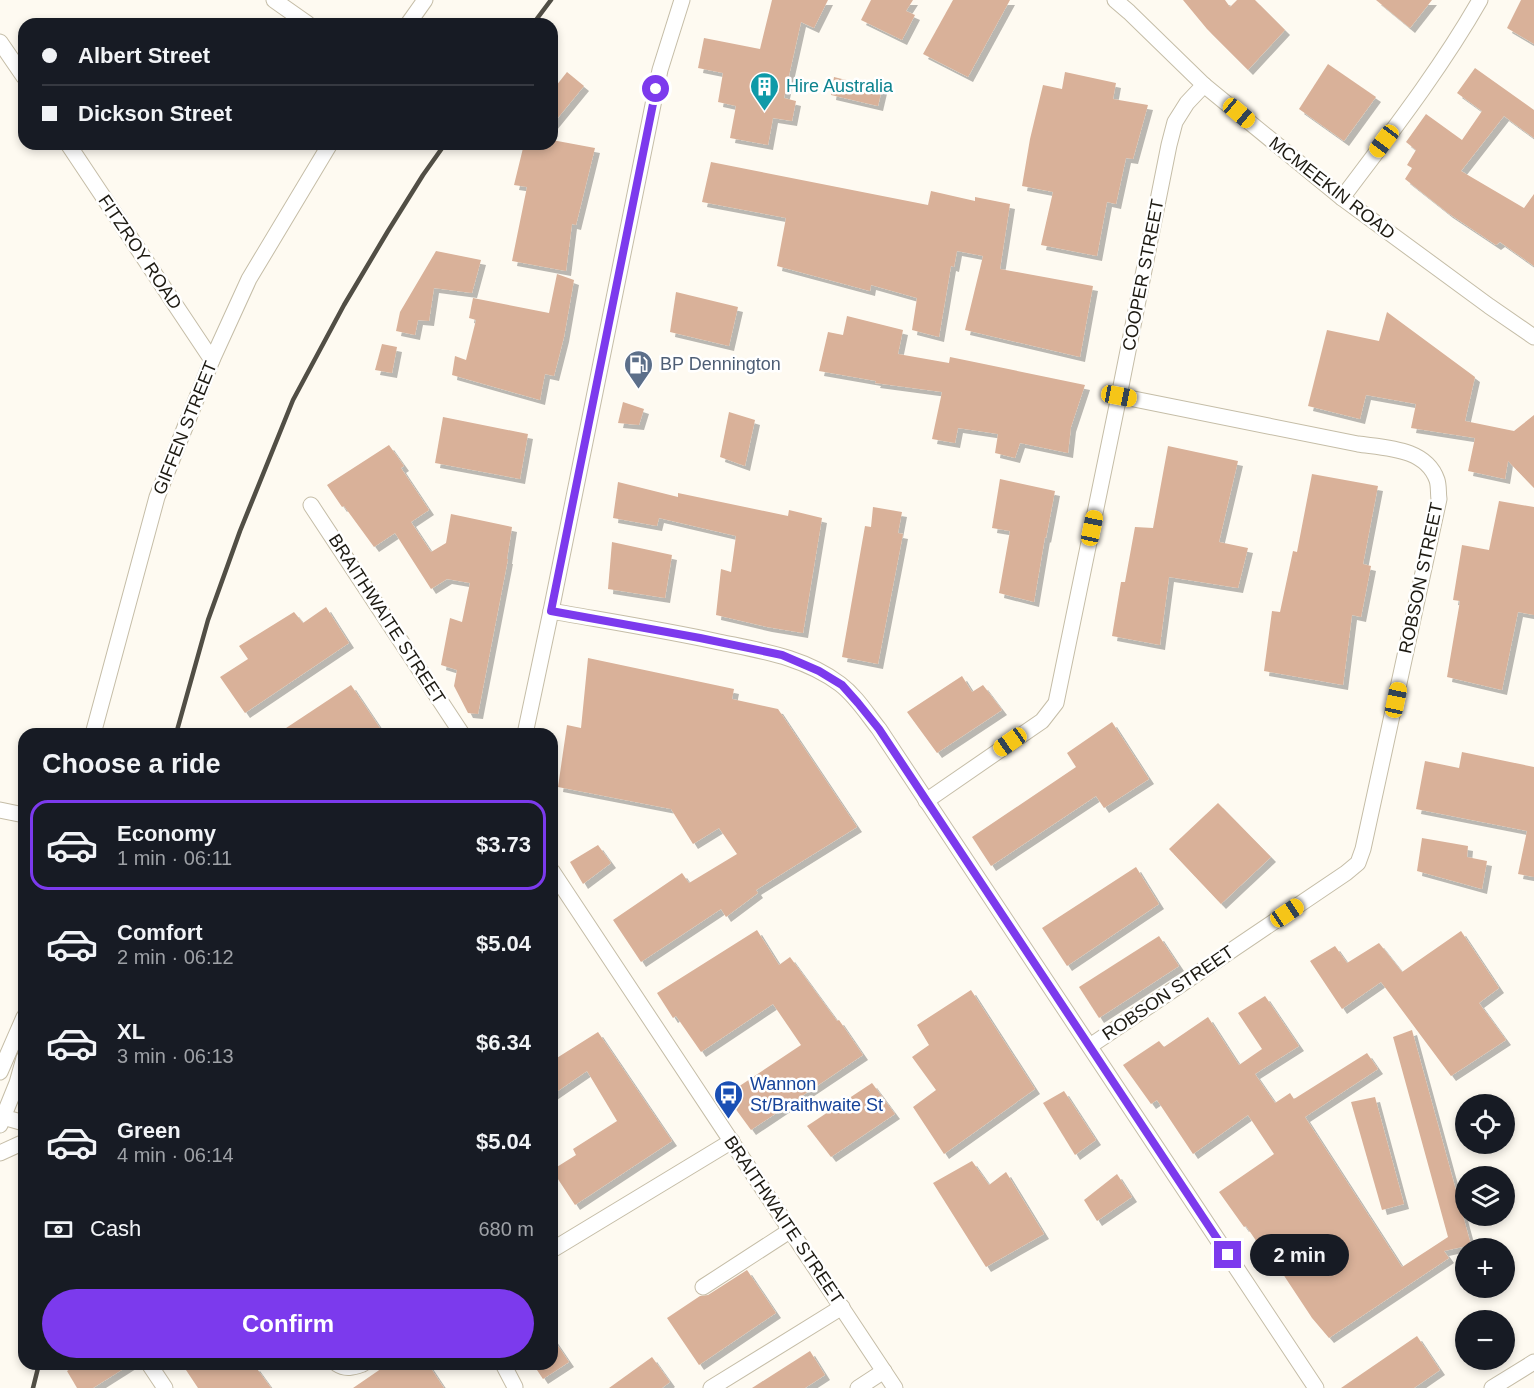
<!DOCTYPE html>
<html lang="en">
<head>
<meta charset="utf-8">
<style>
	body { margin:0; font-family:Arial,sans-serif; background:#20242c; color:#f1f3f6; height:100vh; display:flex; flex-direction:column; font-size:22px; white-space:nowrap }
	* { box-sizing:border-box; margin:0 }
	p { font-size:20px; color:#9ea1a6 }
	.icon { flex:none; width:33px; height:33px; fill:none; stroke:currentColor; stroke-width:2; stroke-linecap:round; stroke-linejoin:round }
	.map { position:relative; flex:1; overflow:hidden }
	.sheet { position:absolute; left:18px; top:728px; width:540px; height:642px; display:flex; flex-direction:column; background:#171b24; border-radius:18px; box-shadow:0 3px 9px #0003 }
	.sheet>* { flex:none }
	.top-card { position:absolute; left:18px; top:18px; width:540px; height:132px; border-radius:18px; box-shadow:0 3px 9px #0003; display:grid; align-content:center; height:132px; padding:0 24px; background:#171b24 }
	.tools { position:absolute; left:1455px; top:1094px; display:grid; gap:12px }
	.tools a { display:grid; place-items:center; width:60px; height:60px; border-radius:50%; background:#171b24; box-shadow:0 3px 9px #0003; font-size:30px }
	.end { position:absolute; width:27px; height:27px; margin:-14px; border:8px solid #7c3aed; background:#fff; box-shadow:0 0 0 3px #fff }
	.from { border-radius:50% }
	.bubble { position:absolute; height:42px; border-radius:21px; background:#171b24; box-shadow:0 3px 9px #0003; font-size:20px; font-weight:700; line-height:42px; text-align:center }
	.car { position:absolute; width:18px; height:36px; margin:-18px -9px; border-radius:8px; box-shadow:0 0 4px 2px #0007; background:linear-gradient(#f5c518 24%,#345 0 40%,#f5c518 0 76%,#345 0 86%,#f5c518 0) }
	.top-card b { display:flex; align-items:center; gap:21px; height:57px; font-size:22px }
	.top-card b+b { border-top:2px solid #363941 }
	.top-card i { width:15px; height:15px; background:#f1f3f6 }
	ul { padding:0; list-style:none }
	li { display:flex; align-items:center; gap:18px; height:90px; margin:0 12px 9px; padding:0 12px; border:3px solid transparent; border-radius:18px }
	li div { flex:1 }
	li b { display:block; font-size:22px }
	li em { font-style:normal; font-weight:700 }
	li.selected { border-color:#7c3aed }
	li>.icon { width:54px; height:54px; stroke-width:1.5 }
	h2 { padding:0 24px; font-size:27px; line-height:72px }
	.pay { display:flex; align-items:center; gap:15px; height:66px; padding:0 24px; font-size:22px }
	.pay p { margin-inline-start:auto }
	.button { display:flex; gap:12px; margin-top:auto; padding:12px 24px }
	.button a { flex:1; height:69px; border-radius:36px; background:#7c3aed; color:#fff; font-size:24px; font-weight:700; line-height:69px; text-align:center }
	.map>svg:first-child { display:block }
	.building { fill:#d9b199; filter:url(#shadow) }
	.lines { fill:none; stroke-linecap:round; stroke-linejoin:round }
	.minor-casing { stroke:#c5bda7; stroke-width:17 }
	.minor { stroke:#fff; stroke-width:15 }
	.rail { stroke:#514e45; stroke-width:4.5 }
	.route { stroke:#7c3aed; stroke-width:8 }
	.labels { text-anchor:middle; dominant-baseline:central; stroke-width:5; stroke-linejoin:round; paint-order:stroke }
	.culture-label { font-size:18px; fill:#0d838f; stroke:#fff; text-anchor:start }
	.street-label { font-size:18px; fill:#1d1a12; stroke:#fff }
	.service-label { font-size:18px; fill:#4e5e75; stroke:#fff; text-anchor:start }
	.transit-label { font-size:18px; fill:#164399; stroke:#fff; text-anchor:start }
</style>
</head>
<body>
<div class="map">
<svg width="1534" height="1388" viewBox="0 0 1534 1388">
	<defs>
		<filter id="shadow"><feDropShadow dx="5" dy="5" stdDeviation="0" flood-color="#0004"/></filter>
	</defs>
	<rect width="100%" height="100%" fill="#fefaf1"/>
	<g class="building">
		<path d="M772,0H828L814,28L801,22L784,98L796,101L792,121L773,118L768,145L730,138L736,106L718,102L723,73L698,68L704,38L760,49Z"/>
		<path d="M871,0H913L906,11L915,15L902,40L861,20Z"/>
		<path d="M953,0H1010L968,77L923,54Z"/>
		<path d="M1183,0H1225L1230,7L1237,0H1255L1285,30L1248,70L1207,29Z"/>
		<path d="M1376,0H1432L1410,28Z"/>
		<path d="M1521,0H1534V44L1507,28Z"/>
		<path d="M1328,64L1376,97L1344,141L1299,109Z"/>
		<path d="M1475,68L1534,110V138L1504,116L1461,171L1524,208L1534,194V266L1500,242L1496,245L1448,213L1405,179L1412,168L1407,165L1416,150L1406,142L1426,114L1462,140L1482,111L1457,93Z"/>
		<path d="M567,72L584,86L552,125V91Z"/>
		<path d="M1065,72L1116,83L1113,99L1148,105L1133,159L1126,158L1116,204L1107,202L1097,256L1041,245L1053,192L1022,186L1030,139L1043,85L1062,89Z"/>
		<path d="M834,77L882,89L878,106L831,95Z"/>
		<path d="M552,140L595,148L576,225L572,224L566,271L512,261L527,187L514,185L524,144H552Z"/>
		<path d="M711,162L928,205L931,191L975,201V197L1010,204L1000,269L1093,286L1080,357L965,330L983,256L957,251L954,267L951,266L939,337L912,330L917,298L871,285L870,291L777,266L786,218L702,202Z"/>
		<path d="M436,251L481,260L472,293L434,288L429,321L418,320L415,335L396,331L400,312Z"/>
		<path d="M557,274L574,280L564,337L554,376L545,374L540,400L452,375L455,356L466,360L476,320L469,318L473,298L549,313Z"/>
		<path d="M676,292L738,307L729,346L670,332Z"/>
		<path d="M1387,312L1475,377L1465,421L1514,431L1534,415V488L1508,461L1505,479L1468,471L1475,438L1411,428L1416,404L1366,395L1360,419L1308,406L1327,330L1379,341Z"/>
		<path d="M847,316L903,330L898,354L949,363L950,357L1085,385L1071,427L1068,453L1020,443L1015,458L995,453L998,434L958,428L955,443L932,439L942,392L875,383L876,381L819,371L828,332L843,335Z"/>
		<path d="M382,344L397,347L392,373L375,370Z"/>
		<path d="M623,402L644,409L639,425L618,423Z"/>
		<path d="M729,412L755,420L745,466L720,457Z"/>
		<path d="M443,417L528,434L520,479L435,463Z"/>
		<path d="M389,445L404,466L401,468L429,510L411,522L431,552L446,543L451,514L512,527L507,559H508L478,714L468,713L454,686L457,670L441,665L450,618L462,622L470,583L447,579L431,589L395,533L374,547L344,506L342,507L327,485Z"/>
		<path d="M1168,446L1238,461L1219,542L1248,548L1238,588L1169,577L1160,645L1112,636L1121,582H1125L1135,527L1153,528Z"/>
		<path d="M1312,474L1378,486L1363,564L1371,566L1361,617L1352,615L1343,685L1264,671L1272,611L1280,612L1293,551L1297,552Z"/>
		<path d="M1000,479L1055,491L1046,538L1045,537L1034,602L999,593L1010,531L992,528Z"/>
		<path d="M618,482L678,497V493L788,516L789,510L822,518L803,633L767,627L716,615L721,569L731,572L736,536L659,518L657,526L613,518Z"/>
		<path d="M1499,501L1534,507V615L1518,612L1502,690L1447,677L1460,601L1453,600L1462,545L1489,550Z"/>
		<path d="M873,507L902,512L898,533L903,534L878,664L842,657L865,526L871,527Z"/>
		<path d="M612,542L672,555L665,598L608,589Z"/>
		<path d="M326,607L349,643L245,713L220,677L248,659L239,646L294,612L303,623Z"/>
		<path d="M588,658L734,689L732,699L778,709L857,827L756,890L758,893L726,917L721,909L641,962L613,920L682,873L689,883L737,854L719,828L693,844L671,809L558,787L567,725L581,728Z"/>
		<path d="M962,676L972,692L983,685L1002,710L937,753L907,712Z"/>
		<path d="M351,685L384,734H277Z"/>
		<path d="M1112,722L1149,779L1104,808L1096,796L991,866L972,837L1076,767L1067,753Z"/>
		<path d="M1462,752L1534,767V877L1518,874L1527,831L1416,809L1425,761L1459,768Z"/>
		<path d="M1218,803L1271,857L1221,904L1169,849Z"/>
		<path d="M1422,838L1468,846L1467,857L1487,861L1482,889L1417,871Z"/>
		<path d="M598,845L611,863L583,884L570,862Z"/>
		<path d="M1136,867L1159,904L1067,966L1042,928Z"/>
		<path d="M757,930L779,965L790,957L837,1021L839,1020L863,1055L751,1130L732,1104L738,1087L801,1045L773,1004L701,1052L676,1016L673,1018L657,993Z"/>
		<path d="M1461,931L1499,988L1479,1003L1506,1040L1451,1076L1381,982L1342,1009L1310,961L1335,946L1347,963L1379,943L1402,972Z"/>
		<path d="M1159,936L1179,966L1099,1018L1079,987Z"/>
		<path d="M971,990L1035,1089L944,1154L913,1107L936,1090L912,1057L929,1045L917,1025Z"/>
		<path d="M1265,996L1299,1046L1255,1074L1275,1103L1290,1093L1294,1099L1367,1053L1378,1069L1305,1117L1402,1267L1448,1237L1393,1037L1412,1030L1471,1245L1444,1251L1449,1258L1329,1338L1312,1318L1277,1265L1274,1267L1246,1226L1244,1227L1219,1192L1274,1154L1248,1115L1193,1154L1157,1100L1151,1104L1123,1065L1159,1041L1164,1047L1208,1017L1239,1065L1262,1049L1238,1013Z"/>
		<path d="M598,1032L672,1141L575,1205L552,1170L576,1155L573,1149L617,1121L587,1071L552,1095V1061Z"/>
		<path d="M872,1083L895,1114L831,1157L807,1126Z"/>
		<path d="M1064,1091L1096,1140L1075,1155L1043,1103Z"/>
		<path d="M1375,1097L1404,1204L1382,1210L1351,1102Z"/>
		<path d="M972,1161L989,1185L1006,1172L1044,1234L986,1267L933,1183Z"/>
		<path d="M1117,1174L1132,1197L1097,1221L1084,1200Z"/>
		<path d="M747,1270L776,1313L699,1365L667,1318L700,1296L708,1295Z"/>
		<path d="M1417,1336L1440,1370L1414,1388H1341Z"/>
		<path d="M552,1337L569,1362L543,1379L533,1364H552Z"/>
		<path d="M810,1351L825,1375L805,1388H752Z"/>
		<path d="M652,1357L670,1382L662,1388H609Z"/>
		<path d="M78,1364H131L93,1388H77L67,1371Z"/>
		<path d="M182,1364H245L249,1370L255,1366L271,1388H198Z"/>
		<path d="M388,1364H428L444,1388H353Z"/>
	</g>
	<g class="lines">
		<defs>
			<g id="minor">
				<path d="M274,0L308,24"/>
				<path d="M1115,0L1129,12L1204,85L1342,198L1489,306L1534,337"/>
				<path d="M408,24L425,0"/>
				<path d="M0,42L24,77"/>
				<path d="M68,144L212,360"/>
				<path d="M1342,198C1390,134 1440,70 1480,0"/>
				<path d="M311,505L462,734"/>
				<path d="M551,611C607,621 664,630 719,642C762,651 804,657 840,684C856,696 867,714 879,729L1316,1388"/>
				<path d="M93,734L157,497L212,360L249,279L330,144"/>
				<path d="M525,734L551,611L660,70L682,0"/>
				<path d="M926,801L1042,721L1056,703L1119,396L1169,145L1175,122L1187,103L1204,85"/>
				<path d="M0,810L24,815"/>
				<path d="M552,871L895,1388"/>
				<path d="M1090,1046L1346,873L1358,863L1363,849L1439,499C1438,493 1439,486 1437,480C1426,448 1386,448 1358,444L1119,396"/>
				<path d="M0,1072L24,1017"/>
				<path d="M0,1113L10,1119L24,1123"/>
				<path d="M0,1125L17,1083L24,1058"/>
				<path d="M0,1153L24,1142"/>
				<path d="M552,1250L732,1141"/>
				<path d="M703,1287L791,1230"/>
				<path d="M149,1364L165,1388"/>
				<path d="M337,1364C346,1370 354,1367 363,1364"/>
				<path d="M503,1364L515,1387"/>
				<path d="M711,1388L842,1307"/>
				<path d="M858,1388L884,1371"/>
				<path d="M1492,1388L1534,1362"/>
			</g>
		</defs>
		<use href="#minor" class="minor-casing"/>
		<use href="#minor" class="minor"/>
		<g class="rail">
			<path d="M533,24L551,0"/>
			<path d="M176,734L208,620L240,531L293,400L344,305L388,231L423,175L445,144"/>
			<path d="M33,1388L39,1364"/>
		</g>
	</g>
	<g class="lines">
		<path class="route" d="M656,89L551,611L700,638L782,655L819,671L842,685L858,703L879,729L1228,1255"/>
	</g>
	<defs>
		<symbol id="building-pin" viewBox="-11 -11 22 30"><path d="M0 17L-7.5 6A9.5 9.5 0 1 1 7.5 6Z" fill="#0f9aa8" stroke="#fff"/><path d="M-4-6H4V6H1V3H-1V6H-4ZM-2.5-4.3h1.7v1.8h-1.7ZM.8-4.3h1.7v1.8H.8ZM-2.5-1h1.7V.8h-1.7ZM.8-1h1.7V.8H.8Z" fill="#fff"/></symbol>
		<symbol id="fuel-pin" viewBox="-11 -11 22 30"><path d="M0 17L-7.5 6A9.5 9.5 0 1 1 7.5 6Z" fill="#5c6f8a" stroke="#fff"/><path d="M-5.5-6h7V0h2V4h1.3V-2.5L3-4.5l.8-.8L6-3V5H2.5V1h-1V6h-7ZM-4.2-4.7v3.2H.2V-4.7Z" fill="#fff"/></symbol>
		<symbol id="bus-pin" viewBox="-11 -11 22 30"><path d="M0 17L-7.5 6A9.5 9.5 0 1 1 7.5 6Z" fill="#1a4fb4" stroke="#fff"/><path d="M-5-6H5V4H4V6H2V4H-2V6H-4V4H-5ZM-3.5-4V0h7V-4ZM-3.5 1.2v1.5H-2V1.2ZM2 1.2v1.5H3.5V1.2Z" fill="#fff"/></symbol>
	</defs>
	<g fill-rule="evenodd">
		<use href="#building-pin" x="748" y="70" width="33" height="45"/>
		<use href="#fuel-pin" x="622" y="348" width="33" height="45"/>
		<use href="#bus-pin" x="712" y="1078" width="33" height="45"/>
	</g>
	<g class="labels">
		<g class="culture-label">
			<text x="786" y="86">Hire Australia</text>
		</g>
		<g class="street-label">
			<text transform="translate(1332 188) rotate(38)">MCMEEKIN ROAD</text>
			<text transform="translate(140 252) rotate(56)">FITZROY ROAD</text>
			<text transform="translate(1143 275) rotate(-79)">COOPER STREET</text>
			<text transform="translate(185 428) rotate(-68)">GIFFEN STREET</text>
			<text transform="translate(1421 578) rotate(-78)">ROBSON STREET</text>
			<text transform="translate(387 619) rotate(57)">BRAITHWAITE STREET</text>
			<text transform="translate(1168 993) rotate(-34)">ROBSON STREET</text>
			<text transform="translate(784 1220) rotate(56)">BRAITHWAITE STREET</text>
		</g>
		<g class="service-label">
			<text x="660" y="364">BP Dennington</text>
		</g>
		<g class="transit-label">
			<text x="750" y="1084">Wannon<tspan x="750" dy="21">St/Braithwaite St</tspan></text>
		</g>
	</g>
</svg>
<div class="tools">
<a><svg class="icon" aria-label="locate" viewBox="0 0 24 24"><circle cx="12" cy="12" r="6"/><path d="M12 2v4M12 18v4M2 12h4M18 12h4"/></svg></a>
<a><svg class="icon" aria-label="layers" viewBox="0 0 24 24"><path d="M12 4l9 5-9 5-9-5zM3 14l9 5 9-5"/></svg></a>
<a>+</a>
<a>−</a>
</div>
<i class="end from" style="left:656px;top:89px"></i>
<i class="end" style="left:1228px;top:1255px"></i>
<div class="bubble" style="left:1250px;top:1234px;width:99px">2 min</div>
<i class="car" style="left:1239px;top:113px;rotate:130deg"></i>
<i class="car" style="left:1384px;top:141px;rotate:217deg"></i>
<i class="car" style="left:1119px;top:396px;rotate:101deg"></i>
<i class="car" style="left:1092px;top:528px;rotate:12deg"></i>
<i class="car" style="left:1396px;top:700px;rotate:12deg"></i>
<i class="car" style="left:1010px;top:742px;rotate:235deg"></i>
<i class="car" style="left:1287px;top:913px;rotate:56deg"></i>
<div class="top-card">
<b><i class="from"></i>Albert Street</b>
<b><i></i>Dickson Street</b>
</div>
<section class="sheet">
<h2>Choose a ride</h2>
<ul>
<li class="selected"><svg class="icon" aria-label="car" viewBox="0 0 24 24"><path d="M5 17H2v-5l4-1 3-4h7l3 4 3 1v5h-3M9 17h6M6 11h13"/><circle cx="7" cy="17" r="2"/><circle cx="17" cy="17" r="2"/></svg><div><b>Economy</b><p>1 min · 06:11</p></div><em>$3.73</em></li>
<li><svg class="icon" aria-label="car" viewBox="0 0 24 24"><path d="M5 17H2v-5l4-1 3-4h7l3 4 3 1v5h-3M9 17h6M6 11h13"/><circle cx="7" cy="17" r="2"/><circle cx="17" cy="17" r="2"/></svg><div><b>Comfort</b><p>2 min · 06:12</p></div><em>$5.04</em></li>
<li><svg class="icon" aria-label="car" viewBox="0 0 24 24"><path d="M5 17H2v-5l4-1 3-4h7l3 4 3 1v5h-3M9 17h6M6 11h13"/><circle cx="7" cy="17" r="2"/><circle cx="17" cy="17" r="2"/></svg><div><b>XL</b><p>3 min · 06:13</p></div><em>$6.34</em></li>
<li><svg class="icon" aria-label="car" viewBox="0 0 24 24"><path d="M5 17H2v-5l4-1 3-4h7l3 4 3 1v5h-3M9 17h6M6 11h13"/><circle cx="7" cy="17" r="2"/><circle cx="17" cy="17" r="2"/></svg><div><b>Green</b><p>4 min · 06:14</p></div><em>$5.04</em></li>
</ul>
<div class="pay"><svg class="icon" aria-label="cash" viewBox="0 0 24 24"><path d="M3 7h18v10H3z"/><circle cx="12" cy="12" r="2"/></svg>Cash<p>680 m</p></div>
<div class="button"><a>Confirm</a></div>
</section>
</div>
</body>
</html>
